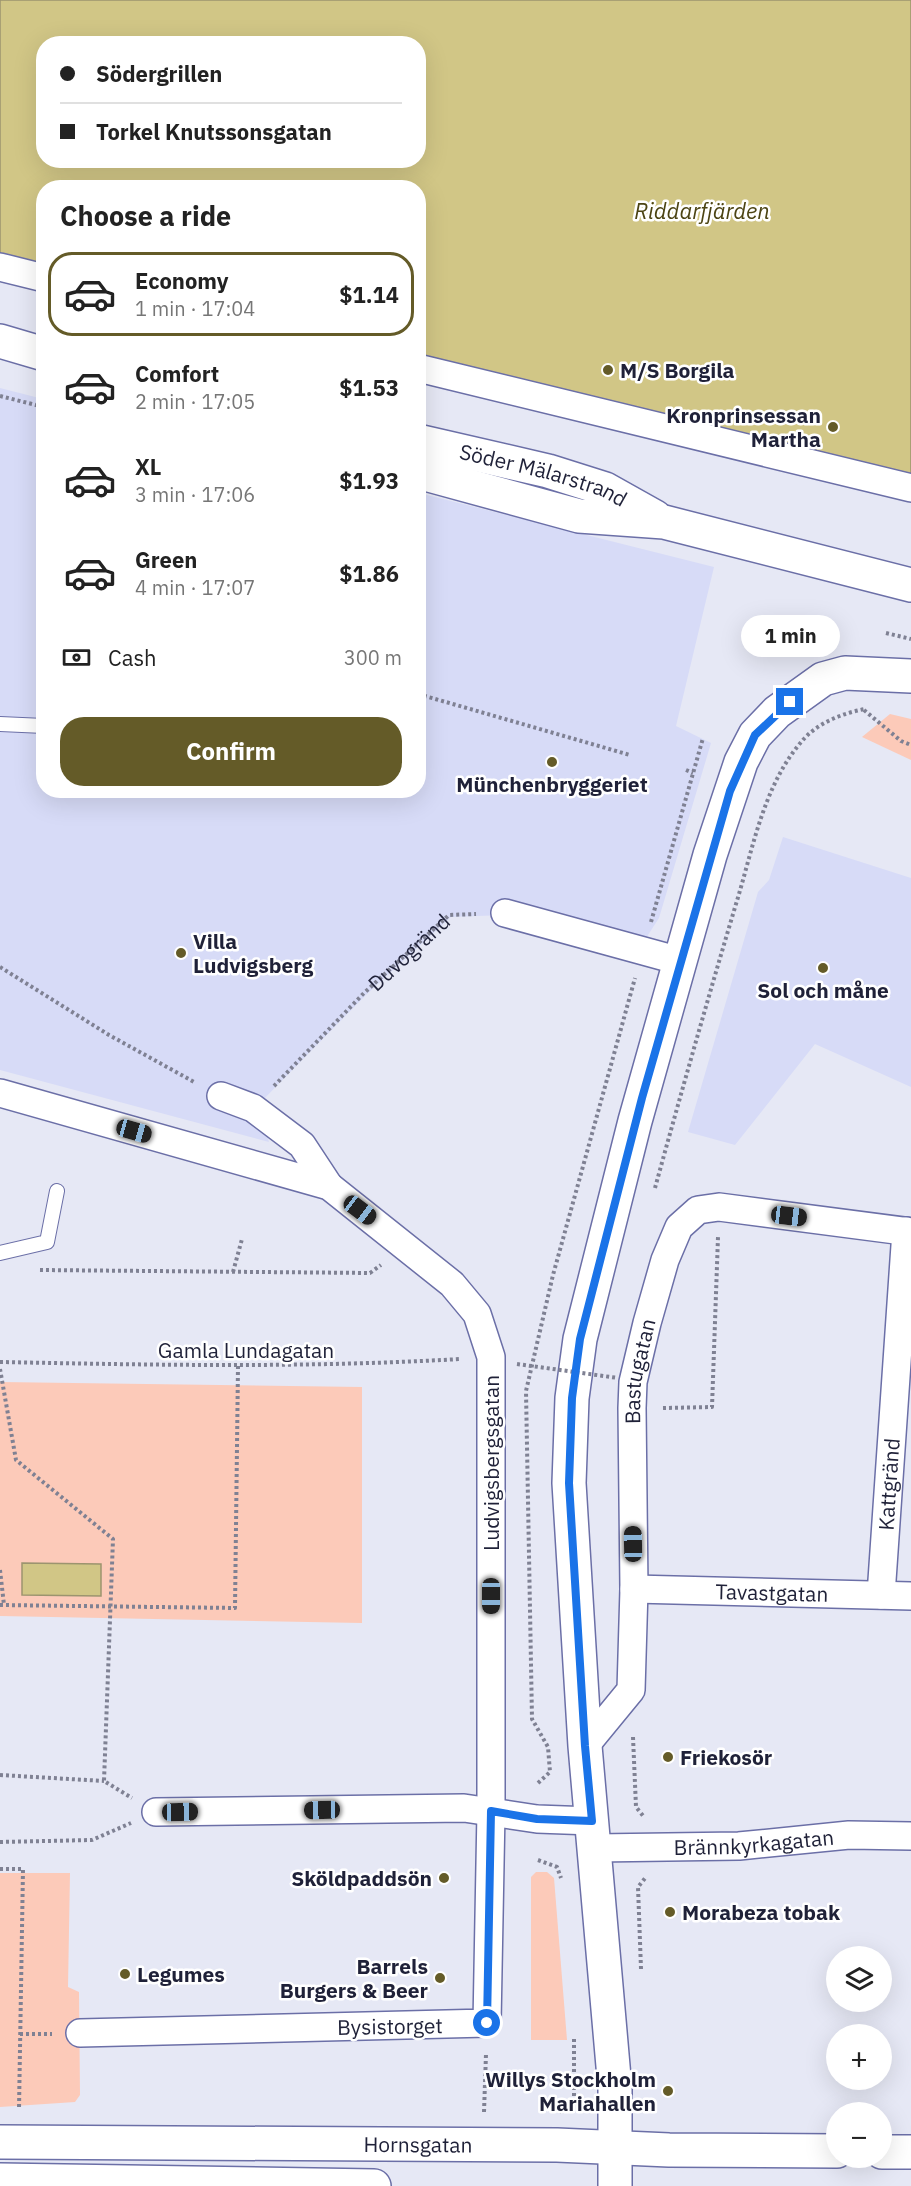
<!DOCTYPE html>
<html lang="en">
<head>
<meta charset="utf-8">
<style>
	body { margin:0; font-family:"IBM Plex Sans",sans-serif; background:#f2f2f2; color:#222; height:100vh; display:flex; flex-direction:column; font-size:22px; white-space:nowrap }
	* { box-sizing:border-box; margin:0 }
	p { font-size:20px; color:#767676 }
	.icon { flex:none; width:33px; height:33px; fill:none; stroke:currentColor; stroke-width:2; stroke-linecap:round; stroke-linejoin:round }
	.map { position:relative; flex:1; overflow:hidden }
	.panel { position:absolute; left:36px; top:180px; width:390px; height:618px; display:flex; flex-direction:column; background:#fff; border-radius:24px; box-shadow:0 6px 24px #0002 }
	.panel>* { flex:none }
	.hud { position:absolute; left:36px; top:36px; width:390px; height:132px; border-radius:24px; box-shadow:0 6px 24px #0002; display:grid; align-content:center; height:132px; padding:0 24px; background:#fff }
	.buttons { position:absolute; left:826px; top:1946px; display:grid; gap:12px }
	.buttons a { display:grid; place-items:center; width:66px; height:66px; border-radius:50%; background:#fff; box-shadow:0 6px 24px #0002; font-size:30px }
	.end { position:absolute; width:27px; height:27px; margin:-14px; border:8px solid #1a73e8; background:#fff; box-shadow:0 0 0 3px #fff }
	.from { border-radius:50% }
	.bubble { position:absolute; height:42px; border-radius:21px; background:#fff; box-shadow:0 6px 24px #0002; font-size:20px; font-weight:800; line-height:42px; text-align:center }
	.car { position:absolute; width:18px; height:36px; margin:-18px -9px; border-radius:8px; box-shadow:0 0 4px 2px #0007; background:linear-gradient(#222 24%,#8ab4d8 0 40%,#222 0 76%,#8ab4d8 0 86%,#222 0) }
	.hud b { display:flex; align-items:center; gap:21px; height:57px; font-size:22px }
	.hud b+b { border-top:2px solid #e0e0e0 }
	.hud i { width:15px; height:15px; background:#222 }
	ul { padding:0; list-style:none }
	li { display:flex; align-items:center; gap:18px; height:84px; margin:0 12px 9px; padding:0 12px; border:3px solid transparent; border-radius:24px }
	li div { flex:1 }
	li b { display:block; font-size:22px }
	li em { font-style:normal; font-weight:800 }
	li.on { border-color:#645b28 }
	li>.icon { width:54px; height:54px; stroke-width:1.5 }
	h2 { padding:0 24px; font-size:27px; line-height:72px }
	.pay { display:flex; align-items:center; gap:15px; height:66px; padding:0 24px; font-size:22px }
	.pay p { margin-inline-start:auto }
	.action { display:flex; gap:12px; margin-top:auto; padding:12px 24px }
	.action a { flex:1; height:69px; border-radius:24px; background:#645b28; color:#fff; font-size:24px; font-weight:800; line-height:69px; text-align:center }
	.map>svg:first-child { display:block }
	.built { fill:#d7dbf7 }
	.green { fill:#fccab9 }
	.water { fill:#d1c686; stroke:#9c946f; stroke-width:1.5; fill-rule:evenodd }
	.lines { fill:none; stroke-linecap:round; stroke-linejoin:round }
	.lane-casing { stroke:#6b6fa7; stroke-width:16 }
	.street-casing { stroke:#6b6fa7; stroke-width:30 }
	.secondary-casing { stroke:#6b6fa7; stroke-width:36 }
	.path { stroke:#7f8193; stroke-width:4; stroke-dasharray:3 3; stroke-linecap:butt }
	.lane { stroke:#fff; stroke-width:14 }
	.street { stroke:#fff; stroke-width:27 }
	.secondary { stroke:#fff; stroke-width:33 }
	.path-bridge { stroke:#7f8193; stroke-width:4; stroke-dasharray:3 3; stroke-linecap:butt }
	.route { stroke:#1a73e8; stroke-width:8 }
	.poi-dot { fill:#645b28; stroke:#fff; stroke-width:2 }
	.labels { text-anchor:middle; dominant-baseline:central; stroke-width:5; stroke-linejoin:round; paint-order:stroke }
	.poi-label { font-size:21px; font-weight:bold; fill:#1f2138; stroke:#fff; text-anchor:start }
	.street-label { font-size:21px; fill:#1f2138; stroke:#fff }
	.water-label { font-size:22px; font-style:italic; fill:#4c4413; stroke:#fff }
</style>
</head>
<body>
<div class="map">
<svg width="911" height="2186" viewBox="0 0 911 2186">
	<rect width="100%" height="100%" fill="#e6e8f5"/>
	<g class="built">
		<path d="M0,388L43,399L44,790H418L419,493L714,567L676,726L711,743L659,918L637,952L504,915L451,917L366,995L257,1106L269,1142L0,1070Z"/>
		<path d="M783,837L911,878V1087L815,1044L735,1145L688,1132L758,892L769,880Z"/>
	</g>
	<g class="green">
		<path d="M890,714L911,719V760L862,737Z"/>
		<path d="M0,1382L362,1387V1623L0,1616Z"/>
		<path d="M536,1872H547L554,1878L567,2040H531V1877Z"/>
		<path d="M0,1873H70L68,1987L79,1992L80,2095L75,2102L0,2107Z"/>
	</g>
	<g class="water">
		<path d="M0,0H911V474L419,355L418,188H44L43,264L0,254ZM44,44H418V160H44Z"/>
		<path d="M22,1563L101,1564V1596L22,1595Z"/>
	</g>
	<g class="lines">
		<defs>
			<g id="lane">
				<path d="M0,724L44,726"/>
				<path d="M0,1253L47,1242L57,1191"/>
			</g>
			<g id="street">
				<path d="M0,267L44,278"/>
				<path d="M418,368L911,488"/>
				<path d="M505,913L680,961"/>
				<path d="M0,1093L329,1186L452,1284L477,1314L491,1357V1811L487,2023L80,2033"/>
				<path d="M221,1096L253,1108L302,1145L329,1186"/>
				<path id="s2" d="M634,1589L911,1596"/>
				<path id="s3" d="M881,1595L906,1231"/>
				<path id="s4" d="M585,1746L631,1690L634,1589L632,1408L633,1382L647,1323L665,1260L679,1227L698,1210L719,1207L911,1232"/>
				<path d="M156,1812L464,1808L537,1819L592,1821"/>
				<path id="s5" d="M596,1848L739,1846L849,1835L911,1836"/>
			</g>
			<g id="secondary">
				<path d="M0,341L44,354"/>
				<path id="s6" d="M418,441L548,471L605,489L655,517"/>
				<path d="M418,472L579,516L664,522L911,585"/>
				<path id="s7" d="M0,2142L557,2145L669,2150L837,2151"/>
				<path d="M882,2152H911"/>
				<path d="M0,2180L374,2186"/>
				<path d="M615,2186V2089L585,1746L569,1483L572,1398L580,1339L635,1121L710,855L741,762L755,735L777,712L823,679L845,673L911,676"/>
			</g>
		</defs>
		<use href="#lane" class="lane-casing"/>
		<use href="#street" class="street-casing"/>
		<use href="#secondary" class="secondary-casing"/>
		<g class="path">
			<path d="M0,396L44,407"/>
			<path d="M886,633L911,639"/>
			<path d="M418,694L630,755"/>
			<path d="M864,710L901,741L911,745"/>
			<path d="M686,770L693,773"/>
			<path d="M651,922L703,738"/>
			<path d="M0,967L109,1035L196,1083"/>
			<path id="s1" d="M274,1086L364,993L449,915L476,914"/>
			<path d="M655,1188C681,1093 708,998 736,904C753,849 763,786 802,741C817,723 843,713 865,709"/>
			<path d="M40,1270L370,1273L381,1265"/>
			<path d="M233,1272L242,1239"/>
			<path d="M0,1362C154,1365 306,1368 460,1359"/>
			<path d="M0,1369L16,1460L113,1539L104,1781L132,1798"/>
			<path d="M663,1408L712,1407L718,1237"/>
			<path d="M0,1570L4,1605"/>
			<path d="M0,1605L235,1608L238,1366"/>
			<path d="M633,1737L636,1807L644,1817"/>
			<path d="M0,1775L104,1781"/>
			<path d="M538,1783L550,1772L548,1747L532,1719L526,1391L553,1275L635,978"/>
			<path d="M0,1842L92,1840L131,1823"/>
			<path d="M538,1860L557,1867L561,1878"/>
			<path d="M0,1869H23L19,2109"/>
			<path d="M641,1969L638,1887L646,1877"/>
			<path d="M20,2034H52"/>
			<path d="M484,2112L486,2054"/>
			<path d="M559,2112L574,2102V2038"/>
		</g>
		<use href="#lane" class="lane"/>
		<use href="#street" class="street"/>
		<use href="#secondary" class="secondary"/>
		<path class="path-bridge" d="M517,1364L618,1378"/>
	</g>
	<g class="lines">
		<path class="route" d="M487,2023L491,1811L537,1819L592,1821L585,1746L569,1483L572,1398L580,1339L642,1098L730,791L755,735L790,702"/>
	</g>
	<g class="poi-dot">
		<circle cx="608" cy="370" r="6"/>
		<circle cx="833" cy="427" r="6"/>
		<circle cx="552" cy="762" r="6"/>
		<circle cx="181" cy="953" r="6"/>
		<circle cx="823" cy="968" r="6"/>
		<circle cx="668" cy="1757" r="6"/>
		<circle cx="444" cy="1878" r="6"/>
		<circle cx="670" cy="1912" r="6"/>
		<circle cx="125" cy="1974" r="6"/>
		<circle cx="440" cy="1978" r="6"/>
		<circle cx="668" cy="2091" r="6"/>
	</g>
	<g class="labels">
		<g class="poi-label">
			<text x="620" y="370">M/S Borgila</text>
			<text x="821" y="415" text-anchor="end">Kronprinsessan<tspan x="821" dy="24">Martha</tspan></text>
			<text x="552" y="784" text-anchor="middle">Münchenbryggeriet</text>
			<text x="193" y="941">Villa<tspan x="193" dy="24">Ludvigsberg</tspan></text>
			<text x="823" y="990" text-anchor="middle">Sol och måne</text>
			<text x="680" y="1757">Friekosör</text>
			<text x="432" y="1878" text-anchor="end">Sköldpaddsön</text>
			<text x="682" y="1912">Morabeza tobak</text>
			<text x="428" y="1966" text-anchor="end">Barrels<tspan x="428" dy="24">Burgers &amp; Beer</tspan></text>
			<text x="137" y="1974">Legumes</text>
			<text x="656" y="2079" text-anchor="end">Willys Stockholm<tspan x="656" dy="24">Mariahallen</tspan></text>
		</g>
		<g class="street-label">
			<text stroke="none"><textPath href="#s6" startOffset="130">Söder Mälarstrand</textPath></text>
			<text stroke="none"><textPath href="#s1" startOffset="190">Duvogränd</textPath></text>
			<text x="246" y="1350">Gamla Lundagatan</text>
			<text stroke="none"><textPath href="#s4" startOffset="392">Bastugatan</textPath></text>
			<text transform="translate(491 1463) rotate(-90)">Ludvigsbergsgatan</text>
			<text stroke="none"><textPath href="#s3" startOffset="111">Kattgränd</textPath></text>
			<text stroke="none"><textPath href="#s2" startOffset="138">Tavastgatan</textPath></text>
			<text stroke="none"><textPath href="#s5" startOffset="158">Brännkyrkagatan</textPath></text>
			<text transform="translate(390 2026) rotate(-1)">Bysistorget</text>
			<text stroke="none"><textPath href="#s7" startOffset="418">Hornsgatan</textPath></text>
		</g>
		<g class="water-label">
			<text x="702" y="210">Riddarfjärden</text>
		</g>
	</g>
</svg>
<div class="buttons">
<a><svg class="icon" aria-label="layers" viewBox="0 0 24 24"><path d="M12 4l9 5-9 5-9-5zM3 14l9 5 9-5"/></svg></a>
<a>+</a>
<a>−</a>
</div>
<i class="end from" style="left:487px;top:2023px"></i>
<i class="end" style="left:790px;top:702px"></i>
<div class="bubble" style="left:741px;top:615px;width:99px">1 min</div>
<i class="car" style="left:134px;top:1131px;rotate:106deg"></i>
<i class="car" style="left:360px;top:1210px;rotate:127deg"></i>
<i class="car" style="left:789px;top:1216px;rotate:97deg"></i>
<i class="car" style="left:633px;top:1544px;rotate:359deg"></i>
<i class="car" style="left:491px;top:1596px;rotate:180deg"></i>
<i class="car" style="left:322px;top:1810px;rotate:269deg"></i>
<i class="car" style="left:180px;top:1812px;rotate:89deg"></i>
<div class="hud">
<b><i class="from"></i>Södergrillen</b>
<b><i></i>Torkel Knutssonsgatan</b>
</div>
<section class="panel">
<h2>Choose a ride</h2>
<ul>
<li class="on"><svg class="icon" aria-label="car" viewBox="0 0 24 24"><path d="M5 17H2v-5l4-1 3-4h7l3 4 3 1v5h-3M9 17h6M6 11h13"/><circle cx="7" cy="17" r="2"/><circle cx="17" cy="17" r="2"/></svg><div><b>Economy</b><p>1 min · 17:04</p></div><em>$1.14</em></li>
<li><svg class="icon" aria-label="car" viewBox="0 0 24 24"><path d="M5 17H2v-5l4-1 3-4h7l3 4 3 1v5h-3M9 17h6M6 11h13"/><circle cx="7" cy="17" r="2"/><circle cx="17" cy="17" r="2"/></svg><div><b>Comfort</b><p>2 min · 17:05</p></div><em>$1.53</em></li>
<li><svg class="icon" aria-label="car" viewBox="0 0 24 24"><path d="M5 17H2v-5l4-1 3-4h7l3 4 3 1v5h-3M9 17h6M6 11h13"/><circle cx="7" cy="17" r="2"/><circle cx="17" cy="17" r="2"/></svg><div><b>XL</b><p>3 min · 17:06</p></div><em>$1.93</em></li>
<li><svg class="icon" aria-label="car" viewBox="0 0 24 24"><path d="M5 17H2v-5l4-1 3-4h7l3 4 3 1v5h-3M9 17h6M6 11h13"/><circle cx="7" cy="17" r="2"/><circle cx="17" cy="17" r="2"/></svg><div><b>Green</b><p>4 min · 17:07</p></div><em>$1.86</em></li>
</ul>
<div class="pay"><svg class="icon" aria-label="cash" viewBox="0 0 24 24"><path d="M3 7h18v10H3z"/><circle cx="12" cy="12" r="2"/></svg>Cash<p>300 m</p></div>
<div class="action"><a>Confirm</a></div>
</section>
</div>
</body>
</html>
